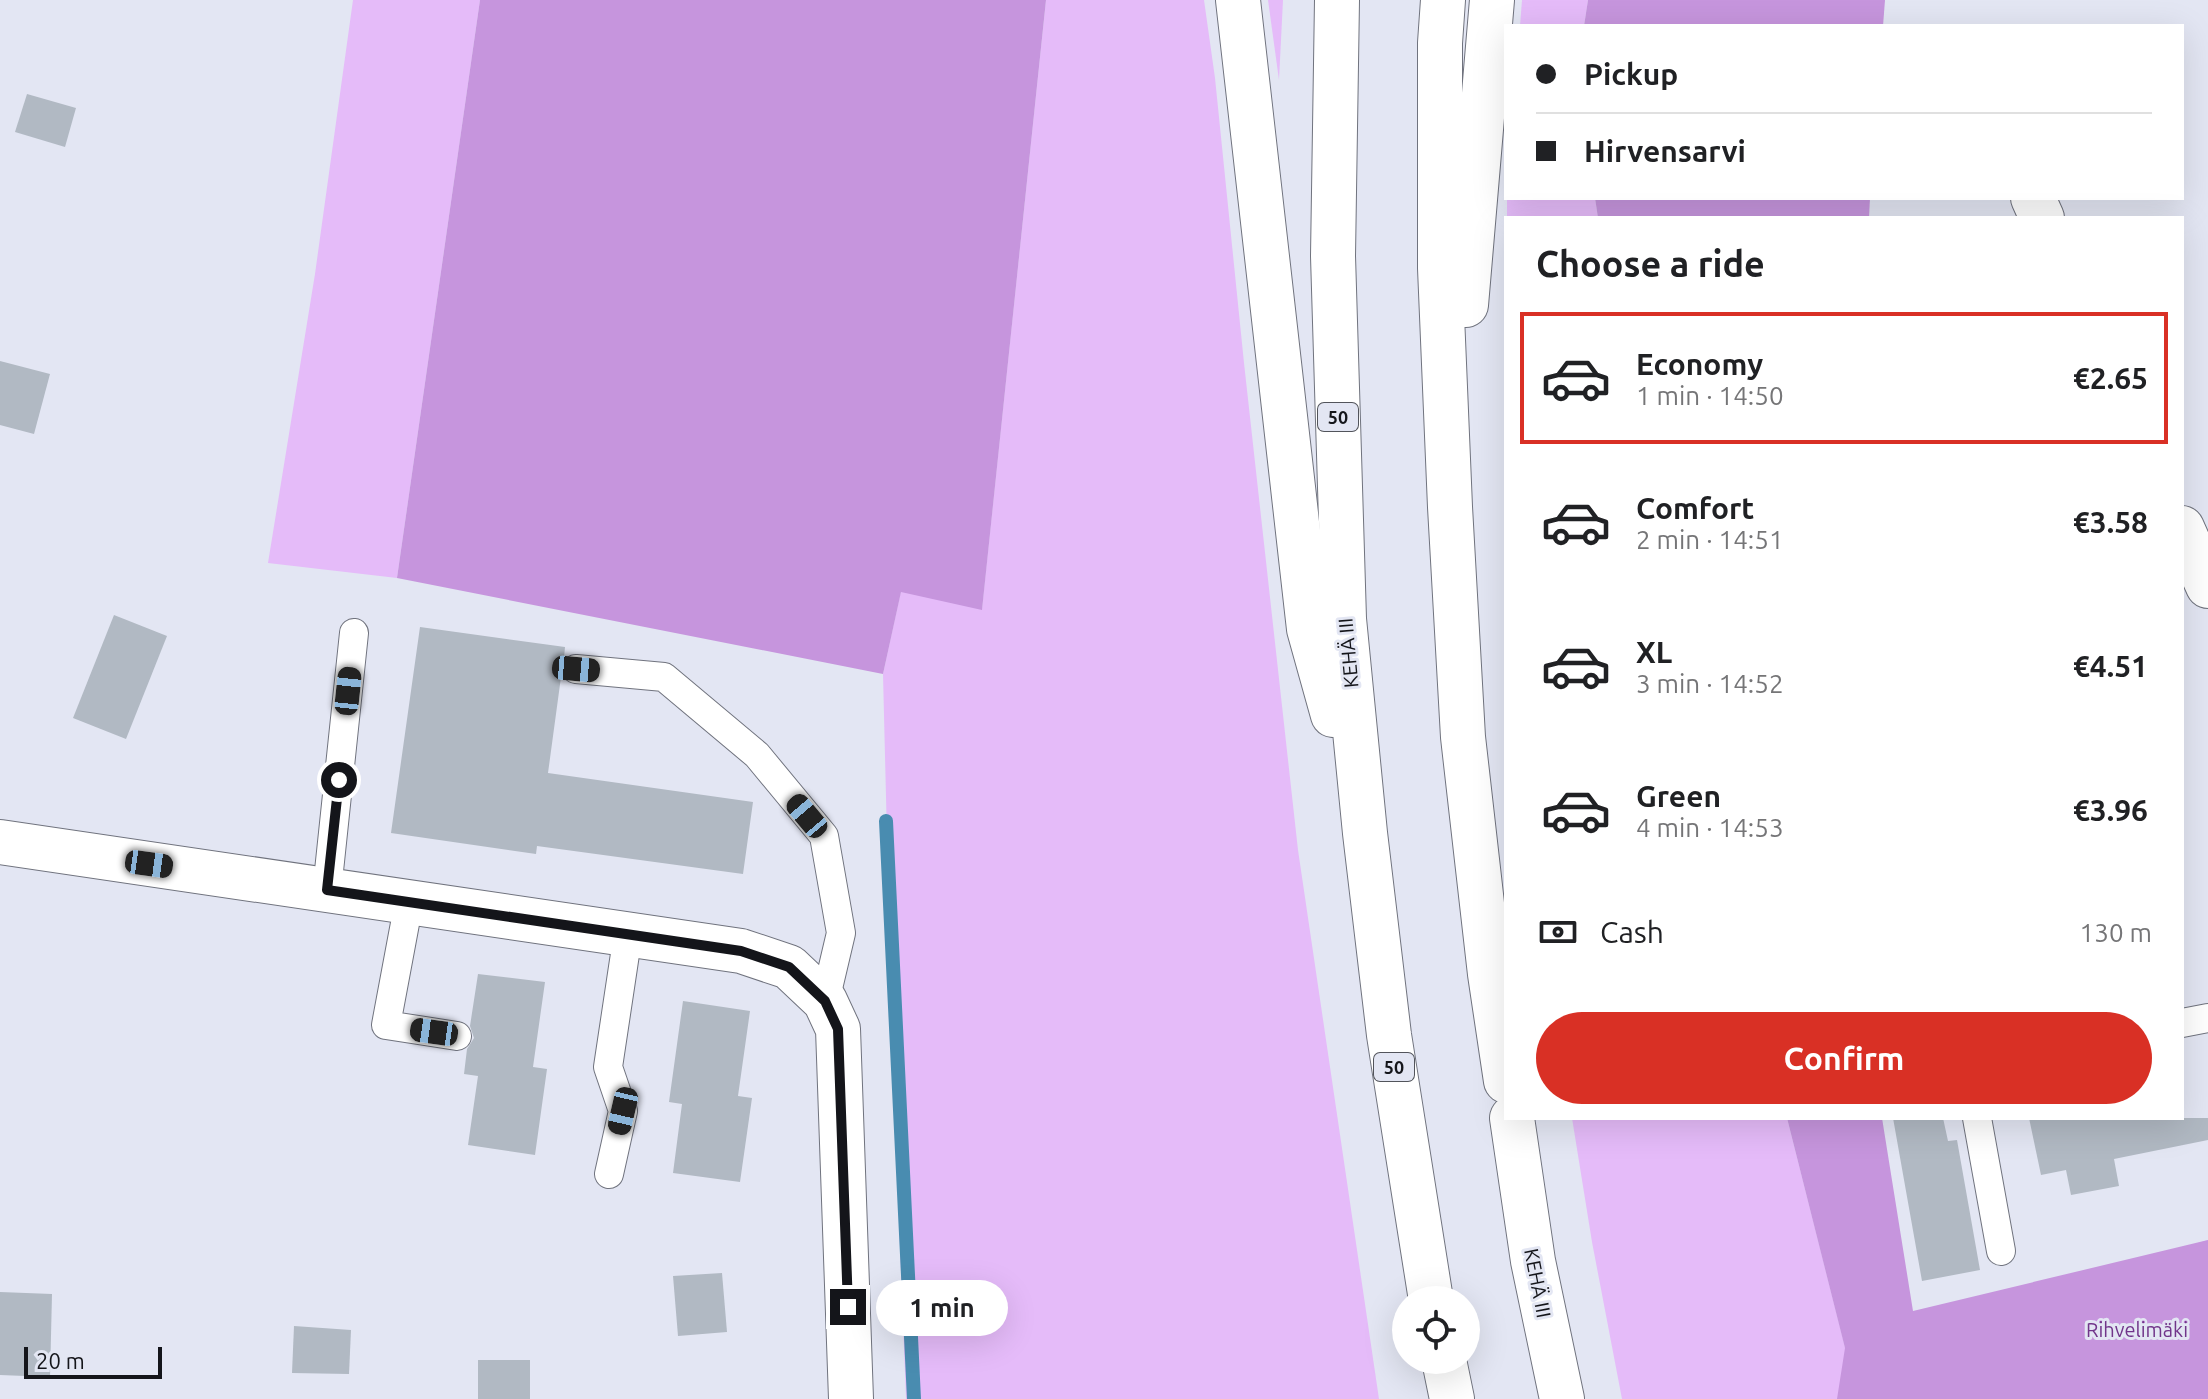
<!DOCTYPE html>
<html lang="en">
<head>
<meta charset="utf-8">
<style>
	body { margin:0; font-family:Ubuntu,sans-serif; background:#f2f2f2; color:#202124; height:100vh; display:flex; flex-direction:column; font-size:30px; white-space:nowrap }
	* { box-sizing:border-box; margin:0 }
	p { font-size:26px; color:#757577 }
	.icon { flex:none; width:44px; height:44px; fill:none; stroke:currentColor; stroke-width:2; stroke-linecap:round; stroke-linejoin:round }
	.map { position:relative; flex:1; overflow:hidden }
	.panel { position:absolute; left:1504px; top:216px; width:680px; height:904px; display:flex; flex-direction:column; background:#fff; border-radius:0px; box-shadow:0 8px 32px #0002 }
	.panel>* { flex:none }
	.hud { position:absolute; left:1504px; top:24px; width:680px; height:176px; border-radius:0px; box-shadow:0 8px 32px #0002; display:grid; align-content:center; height:176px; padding:0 32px; background:#fff }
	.fabs { position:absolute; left:1392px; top:1286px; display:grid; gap:16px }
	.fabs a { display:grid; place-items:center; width:88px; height:88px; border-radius:50%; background:#fff; box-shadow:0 8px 32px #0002; font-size:40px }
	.scale { position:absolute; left:24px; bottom:20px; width:138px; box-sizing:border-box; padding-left:8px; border:4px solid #14151a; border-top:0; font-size:22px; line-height:28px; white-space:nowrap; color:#14151a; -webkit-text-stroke:6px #e3e6f3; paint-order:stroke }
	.end { position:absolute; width:36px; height:36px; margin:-18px; border:10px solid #14151a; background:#fff; box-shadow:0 0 0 4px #fff }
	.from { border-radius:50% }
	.bubble { position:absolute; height:56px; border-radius:28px; background:#fff; box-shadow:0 8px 32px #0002; font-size:26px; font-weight:700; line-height:56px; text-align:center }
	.car { position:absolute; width:24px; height:48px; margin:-24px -12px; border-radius:10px; box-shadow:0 0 6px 2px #0007; background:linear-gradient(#222 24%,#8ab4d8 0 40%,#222 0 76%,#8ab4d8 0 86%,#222 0) }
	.hud b { display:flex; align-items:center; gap:28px; height:76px; font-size:30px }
	.hud b+b { border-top:2px solid #e0e0e0 }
	.hud i { width:20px; height:20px; background:#202124 }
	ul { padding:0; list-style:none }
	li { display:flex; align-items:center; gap:24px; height:132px; margin:0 16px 12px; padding:0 16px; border:4px solid transparent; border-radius:0px }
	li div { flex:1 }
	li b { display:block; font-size:30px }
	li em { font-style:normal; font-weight:700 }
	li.selected { border-color:#d93025 }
	li>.icon { width:72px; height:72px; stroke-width:1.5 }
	h2 { padding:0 32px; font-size:36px; line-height:96px }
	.pay { display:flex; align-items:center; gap:20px; height:88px; padding:0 32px; font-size:30px }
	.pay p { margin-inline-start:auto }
	.action { display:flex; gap:16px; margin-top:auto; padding:16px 32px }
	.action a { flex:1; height:92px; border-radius:48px; background:#d93025; color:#fff; font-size:32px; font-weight:700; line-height:92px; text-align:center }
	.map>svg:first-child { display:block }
	.green { fill:#e5bbf9 }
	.forest { fill:#c695dd }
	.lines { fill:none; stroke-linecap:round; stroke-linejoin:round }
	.stream { stroke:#498cb0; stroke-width:14 }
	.building { fill:#b1b9c3 }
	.lane-casing { stroke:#70737e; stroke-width:30 }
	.street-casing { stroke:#70737e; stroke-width:46 }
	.highway-casing { stroke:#70737e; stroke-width:46 }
	.lane { stroke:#fff; stroke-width:28 }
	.street { stroke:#fff; stroke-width:44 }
	.highway { stroke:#fff; stroke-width:44 }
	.route { stroke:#14151a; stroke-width:10 }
	.labels { text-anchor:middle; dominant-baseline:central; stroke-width:6; stroke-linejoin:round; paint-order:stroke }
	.shield { fill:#e3e6f3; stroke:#52545b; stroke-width:2 }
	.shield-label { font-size:18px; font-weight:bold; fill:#14151a }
	.street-label { font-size:20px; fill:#14151a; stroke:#e3e6f3 }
	.park-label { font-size:20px; fill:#71358a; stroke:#e3e6f3 }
</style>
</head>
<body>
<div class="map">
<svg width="2208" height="1399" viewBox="0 0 2208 1399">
	<rect width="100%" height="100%" fill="#e3e6f3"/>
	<g class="green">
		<path d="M353,0H480L397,578L268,563L315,274Z"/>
		<path d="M1046,0H1204L1215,78L1244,363L1298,850L1379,1399H906L892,1042L883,674L901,591L982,609Z"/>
		<path d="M1268,0H1283L1279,80Z"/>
		<path d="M1522,0H1588L1584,26H1520Z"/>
		<path d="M1507,198H1595L1598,218H1507Z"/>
		<path d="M1572,1118H1787L1845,1347L2208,1240V1399H1622L1592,1242Z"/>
	</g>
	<g class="forest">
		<path d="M480,0H1046L982,610L901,592L883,674L397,578Z"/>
		<path d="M1588,0H1885L1883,26H1584Z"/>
		<path d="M1595,198H1870L1869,218H1598Z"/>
		<path d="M1787,1118H1882L1913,1311L2208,1240V1399H1837L1845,1348Z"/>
	</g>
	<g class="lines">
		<path class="stream" d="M886,821L914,1399"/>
	</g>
	<g class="building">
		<path d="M27,94L76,108L65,147L15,132Z"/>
		<path d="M0,361L50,374L34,434L0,425Z"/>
		<path d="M114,615L167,636L126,739L73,718Z"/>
		<path d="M420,627L565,647L564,658L559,667L561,677L548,773L753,802L743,874L537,846L536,854L391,833Z"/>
		<path d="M478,974L545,982L533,1067L547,1069L535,1155L468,1145L478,1076L464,1074L467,1049L474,1038L470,1026Z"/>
		<path d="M683,1001L750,1011L738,1096L752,1098L740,1182L673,1173L682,1104L669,1102Z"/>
		<path d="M1893,1118H1943L1948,1141L1957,1140L1980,1270L1922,1281Z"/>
		<path d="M2029,1118H2208V1140L2114,1159L2119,1186L2071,1195L2066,1170L2041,1175Z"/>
		<path d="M722,1273L727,1332L678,1336L673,1276Z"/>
		<path d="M0,1292L52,1294L50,1377L0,1375Z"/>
		<path d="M294,1326L351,1330L349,1374L292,1373Z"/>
		<rect x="478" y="1360" width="52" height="39"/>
	</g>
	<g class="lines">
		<defs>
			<g id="lane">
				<path d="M576,669L664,677L757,755L824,836L841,933L825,1001"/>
				<path d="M327,890L354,633"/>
				<path d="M409,902L386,1025L457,1036"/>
				<path d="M2182,1023L2208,1018"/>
				<path d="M1977,1118L2001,1251"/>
				<path d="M609,1174L623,1111L608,1067L628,934"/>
			</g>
			<g id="street">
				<path d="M2033,198L2042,218"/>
				<path d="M2182,528L2208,586"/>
				<path d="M0,842L741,951L789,967L825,1001L838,1029L851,1399"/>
			</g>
			<g id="highway">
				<path d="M1238,0L1309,629L1333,715"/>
				<path d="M1337,0L1333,256L1344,619L1365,833L1389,1035L1431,1300"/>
				<path d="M1443,0L1440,43V268L1450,507L1463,737L1490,974L1506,1081"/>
				<path d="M1466,305L1492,0"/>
				<path d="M1512,1118L1533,1261L1562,1399"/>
				<path d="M1444,1360L1452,1399"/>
			</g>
		</defs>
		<use href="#lane" class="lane-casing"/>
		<use href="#street" class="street-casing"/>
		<use href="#highway" class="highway-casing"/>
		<use href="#lane" class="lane"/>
		<use href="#street" class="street"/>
		<use href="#highway" class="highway"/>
	</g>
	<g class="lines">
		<path class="route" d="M339,780L327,890L741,951L789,967L825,1001L838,1029L848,1307"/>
	</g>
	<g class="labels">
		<g class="shield">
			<rect x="1318" y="403" width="40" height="28" rx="6"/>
			<rect x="1374" y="1053" width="40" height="28" rx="6"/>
		</g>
		<g class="shield-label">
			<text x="1338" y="417">50</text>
			<text x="1394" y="1067">50</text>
		</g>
		<g class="street-label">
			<text transform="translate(1348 653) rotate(-95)">KEHÄ III</text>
			<text transform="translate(1538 1283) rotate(79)">KEHÄ III</text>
		</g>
		<g class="park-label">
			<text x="2137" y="1329">Rihvelimäki</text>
		</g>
	</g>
</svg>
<div class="fabs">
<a><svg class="icon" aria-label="locate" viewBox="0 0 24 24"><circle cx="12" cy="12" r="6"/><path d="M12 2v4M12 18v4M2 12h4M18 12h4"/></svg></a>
</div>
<div class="scale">20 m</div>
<i class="end from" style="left:339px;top:780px"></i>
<i class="end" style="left:848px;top:1307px"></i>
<div class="bubble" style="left:876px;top:1280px;width:132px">1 min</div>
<i class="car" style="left:576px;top:669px;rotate:95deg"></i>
<i class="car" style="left:348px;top:691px;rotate:6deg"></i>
<i class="car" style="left:807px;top:816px;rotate:320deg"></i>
<i class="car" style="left:149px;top:864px;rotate:98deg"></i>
<i class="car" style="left:434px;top:1032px;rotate:278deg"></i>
<i class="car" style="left:623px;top:1111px;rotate:193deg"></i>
<div class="hud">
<b><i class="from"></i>Pickup</b>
<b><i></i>Hirvensarvi</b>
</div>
<section class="panel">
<h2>Choose a ride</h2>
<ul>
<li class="selected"><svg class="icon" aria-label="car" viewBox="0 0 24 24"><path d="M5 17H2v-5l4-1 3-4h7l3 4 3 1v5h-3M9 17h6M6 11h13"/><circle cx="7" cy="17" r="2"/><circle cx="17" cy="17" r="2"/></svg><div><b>Economy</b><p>1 min · 14:50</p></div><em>€2.65</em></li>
<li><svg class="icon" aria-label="car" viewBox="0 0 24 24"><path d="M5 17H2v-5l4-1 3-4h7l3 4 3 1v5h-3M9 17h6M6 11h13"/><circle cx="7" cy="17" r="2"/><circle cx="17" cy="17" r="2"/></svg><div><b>Comfort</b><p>2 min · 14:51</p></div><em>€3.58</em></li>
<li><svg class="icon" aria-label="car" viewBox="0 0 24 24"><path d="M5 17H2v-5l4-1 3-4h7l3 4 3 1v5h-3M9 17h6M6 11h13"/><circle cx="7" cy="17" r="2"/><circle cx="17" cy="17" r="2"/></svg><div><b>XL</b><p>3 min · 14:52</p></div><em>€4.51</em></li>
<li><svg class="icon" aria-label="car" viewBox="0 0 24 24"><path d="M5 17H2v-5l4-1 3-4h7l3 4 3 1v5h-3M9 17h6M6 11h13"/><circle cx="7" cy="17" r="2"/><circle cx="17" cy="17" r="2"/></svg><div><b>Green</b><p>4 min · 14:53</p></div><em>€3.96</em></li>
</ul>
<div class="pay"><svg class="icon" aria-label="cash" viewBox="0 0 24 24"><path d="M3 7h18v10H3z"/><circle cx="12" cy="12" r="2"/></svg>Cash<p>130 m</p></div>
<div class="action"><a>Confirm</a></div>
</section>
</div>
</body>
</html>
